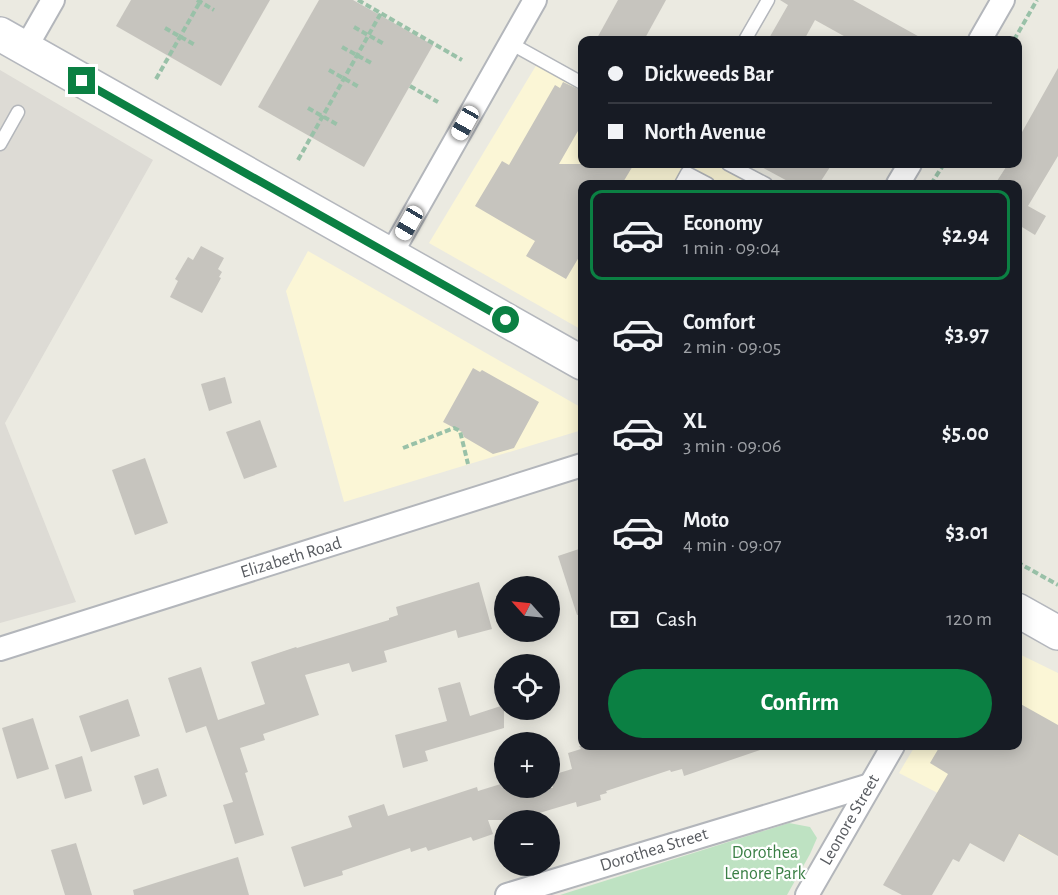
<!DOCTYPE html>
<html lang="en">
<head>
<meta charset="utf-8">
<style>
	body { margin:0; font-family:"Alegreya Sans",sans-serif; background:#20242c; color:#f1f3f6; height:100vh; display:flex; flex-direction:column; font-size:22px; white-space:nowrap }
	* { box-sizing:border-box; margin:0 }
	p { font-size:20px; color:#9ea1a6 }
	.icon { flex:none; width:33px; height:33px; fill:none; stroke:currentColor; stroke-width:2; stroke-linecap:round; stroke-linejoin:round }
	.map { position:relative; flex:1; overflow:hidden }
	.drawer { position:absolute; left:578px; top:180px; width:444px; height:570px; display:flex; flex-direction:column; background:#171b24; border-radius:12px; box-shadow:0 3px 15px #0003 }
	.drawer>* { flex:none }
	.hud { position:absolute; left:578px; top:36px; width:444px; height:132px; border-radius:12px; box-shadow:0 3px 15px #0003; display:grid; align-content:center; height:132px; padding:0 30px; background:#171b24 }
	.needle { width:39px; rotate:297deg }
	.fabs { position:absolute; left:494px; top:576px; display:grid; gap:12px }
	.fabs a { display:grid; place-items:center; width:66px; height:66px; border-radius:50%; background:#171b24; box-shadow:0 3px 15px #0003; font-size:30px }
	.end { position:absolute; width:27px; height:27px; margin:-14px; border:8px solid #0b8043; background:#fff; box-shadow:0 0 0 3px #fff }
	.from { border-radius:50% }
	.car { position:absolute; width:18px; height:36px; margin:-18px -9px; border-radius:8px; box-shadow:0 0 4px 2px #0007; background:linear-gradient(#fff 24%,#345 0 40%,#fff 0 76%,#345 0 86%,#fff 0) }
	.hud b { display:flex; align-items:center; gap:21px; height:57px; font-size:22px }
	.hud b+b { border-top:2px solid #363941 }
	.hud i { width:15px; height:15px; background:#f1f3f6 }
	ul { padding:10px 0 0; list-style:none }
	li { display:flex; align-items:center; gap:18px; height:90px; margin:0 12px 9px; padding:0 18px; border:3px solid transparent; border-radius:12px }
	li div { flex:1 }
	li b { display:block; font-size:22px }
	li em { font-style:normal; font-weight:700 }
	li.selected { border-color:#0b8043 }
	li>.icon { width:54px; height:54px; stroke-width:1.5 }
	.pay { display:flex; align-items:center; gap:15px; height:66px; padding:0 30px; font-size:22px }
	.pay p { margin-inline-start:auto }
	.button { display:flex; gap:12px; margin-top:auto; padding:12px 30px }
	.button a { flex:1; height:69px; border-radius:36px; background:#0b8043; color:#fff; font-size:24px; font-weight:700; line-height:69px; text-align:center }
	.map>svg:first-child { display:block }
	.commercial { fill:#fbf6d6 }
	.industrial { fill:#dddbd5 }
	.green { fill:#bee2c2 }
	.building { fill:#c6c4be }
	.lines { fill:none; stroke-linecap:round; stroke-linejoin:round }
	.lane-casing { stroke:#b3b6bb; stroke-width:15 }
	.street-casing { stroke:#b3b6bb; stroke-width:26 }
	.secondary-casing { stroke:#b4b7bd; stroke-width:36 }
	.path { stroke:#99c1a8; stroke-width:4; stroke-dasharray:6 3; stroke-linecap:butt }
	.lane { stroke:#fff; stroke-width:12 }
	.street { stroke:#fff; stroke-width:22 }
	.secondary { stroke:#fff; stroke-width:33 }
	.route { stroke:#0b8043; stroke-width:8 }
	.labels { text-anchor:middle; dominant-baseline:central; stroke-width:4.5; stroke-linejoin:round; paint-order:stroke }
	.street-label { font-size:18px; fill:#595c61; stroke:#fff }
	.park-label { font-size:18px; fill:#3a7f45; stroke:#fff }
</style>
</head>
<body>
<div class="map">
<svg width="1058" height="895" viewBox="0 0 1058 895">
	<rect width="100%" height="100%" fill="#ebeae1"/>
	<g class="commercial">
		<path d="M540,59L582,84V164H719L755,184H582V330L429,243Z"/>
		<path d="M308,251L582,408V430L344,502L286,291Z"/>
		<path d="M1017,653L1058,673V842L1052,852L899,773L915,746H1017Z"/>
	</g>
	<path class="industrial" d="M0,70L153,160L5,423L76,602L0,623Z"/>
	<path class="green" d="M789,823L810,827L817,838L810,854L787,895H560Z"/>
	<g class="building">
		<path d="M131,0H270L221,86L116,26Z"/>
		<path d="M319,0H353L433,45L364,167L258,107Z"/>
		<path d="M618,0H666L644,40H596Z"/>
		<path d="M780,0H853L925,40H851L815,20L804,40H768L788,5Z"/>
		<path d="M1058,68V156L1028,206L1046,216L1035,235L1017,224V184H995L1008,164H1017V141Z"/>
		<path d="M563,82L582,91V124L559,164H634L622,184H582V252L566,279L526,256L535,241L475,206L502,161L509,165L555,85L560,88Z"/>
		<path d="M756,164H832L819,184H793Z"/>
		<path d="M201,246L224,258L218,269L222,272L219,277L221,278L202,313L170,297L178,281L175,279L188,257L193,260Z"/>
		<path d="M473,368L480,372L482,370L539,402L514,448L493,454L464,437L462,432L443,422Z"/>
		<path d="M225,377L232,403L209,411L201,384Z"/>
		<path d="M260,420L277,467L244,479L226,432Z"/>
		<path d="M145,458L168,523L135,535L112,470Z"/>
		<path d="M582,548V614L577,615L558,556Z"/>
		<path d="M479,582L492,629L458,638L456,630L384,651L387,662L352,672L349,663L305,675L319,715L263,734L265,740L240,748L248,772L245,773L264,835L235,844L223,805L233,802L206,726L186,733L168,678L201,667L218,720L265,704L251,662L296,647L297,648L389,620V618L398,615L396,607Z"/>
		<path d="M460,682L470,716L504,705V728L425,751L428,761L403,768L395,735L447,721L438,688Z"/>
		<path d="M128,699L140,736L91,752L79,716Z"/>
		<path d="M1017,702L1058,725V856L1019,834L1004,862L970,843L959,862L953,859L932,895H902L883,885L948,774L930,763L940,746H1017Z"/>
		<path d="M33,718L49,769L17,779L2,728Z"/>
		<path d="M579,746H762L763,749L684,776L682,769L671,772L670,770L606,791L607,793L600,795L601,800L577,807L576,802L516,820H488L493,834L473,841L471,837L428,851L426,847L411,852L410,848L342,871L343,875L304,887L291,847L352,827L348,816L384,804L388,816L477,787L478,791L504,783V788H553L549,776L572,769L568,753L581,749Z"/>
		<path d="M82,756L92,791L65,799L55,765Z"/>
		<path d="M158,768L167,796L143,805L134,776Z"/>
		<path d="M76,843L92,895H65L51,850Z"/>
		<path d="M238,857L249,895H134L133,890Z"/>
	</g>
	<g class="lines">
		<defs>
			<g id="lane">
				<path d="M745,40L768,0"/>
				<path d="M510,43L582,83"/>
				<path d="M0,144L18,112"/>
				<path d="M728,164L766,184"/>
				<path d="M681,184L687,173L708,184"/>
			</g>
			<g id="street">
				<path d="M980,40L1003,0"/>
				<path d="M25,49L53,0"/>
				<path d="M898,184L910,164"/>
				<path d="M390,256L535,0"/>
				<path d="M0,649L582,465"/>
				<path d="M507,895L870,785"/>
				<path d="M807,895L893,746"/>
			</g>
			<g id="secondary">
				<path d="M0,34L582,363"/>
				<path d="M1017,610L1058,633"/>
			</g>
		</defs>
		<use href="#lane" class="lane-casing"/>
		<use href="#street" class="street-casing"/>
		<use href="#secondary" class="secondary-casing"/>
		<g class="path">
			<path d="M197,0L214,10"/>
			<path d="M358,0L462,60"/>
			<path d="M354,27L384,44"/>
			<path d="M165,28L195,45"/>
			<path d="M1014,40L1037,0"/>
			<path d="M342,47L373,64"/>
			<path d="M329,70L359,87"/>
			<path d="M156,79L201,0"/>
			<path d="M410,86L438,102"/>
			<path d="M308,108L338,125"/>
			<path d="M298,160L381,13"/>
			<path d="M931,184L944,164"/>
			<path d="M403,448L454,428L460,431L468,464"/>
			<path d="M1017,562L1058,585"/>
		</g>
		<use href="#lane" class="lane"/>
		<use href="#street" class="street"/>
		<use href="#secondary" class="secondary"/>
	</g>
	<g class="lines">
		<path class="route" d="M82,81L506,320"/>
	</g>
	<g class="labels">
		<g class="street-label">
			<text transform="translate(291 558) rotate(-17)">Elizabeth Road</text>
			<text transform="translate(850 820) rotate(-60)">Leonore Street</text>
			<text transform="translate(654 850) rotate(-17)">Dorothea Street</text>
		</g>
		<g class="park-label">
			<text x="765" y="853">Dorothea<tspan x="765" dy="21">Lenore Park</tspan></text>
		</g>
	</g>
</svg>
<div class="fabs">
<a><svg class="needle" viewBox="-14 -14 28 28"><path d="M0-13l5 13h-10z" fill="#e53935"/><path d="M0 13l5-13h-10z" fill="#9ea1a6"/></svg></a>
<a><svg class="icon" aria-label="locate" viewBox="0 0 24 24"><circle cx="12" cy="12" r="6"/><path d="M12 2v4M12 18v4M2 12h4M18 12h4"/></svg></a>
<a>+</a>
<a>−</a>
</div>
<i class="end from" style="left:506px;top:320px"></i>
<i class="end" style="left:82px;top:81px"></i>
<i class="car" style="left:465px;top:123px;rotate:209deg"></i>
<i class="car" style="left:409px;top:223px;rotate:210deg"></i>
<div class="hud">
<b><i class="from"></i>Dickweeds Bar</b>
<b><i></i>North Avenue</b>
</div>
<section class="drawer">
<ul>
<li class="selected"><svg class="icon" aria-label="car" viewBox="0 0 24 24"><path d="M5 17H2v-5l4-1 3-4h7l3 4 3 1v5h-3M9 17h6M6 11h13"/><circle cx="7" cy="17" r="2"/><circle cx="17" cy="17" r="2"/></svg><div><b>Economy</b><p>1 min · 09:04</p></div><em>$2.94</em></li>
<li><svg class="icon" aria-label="car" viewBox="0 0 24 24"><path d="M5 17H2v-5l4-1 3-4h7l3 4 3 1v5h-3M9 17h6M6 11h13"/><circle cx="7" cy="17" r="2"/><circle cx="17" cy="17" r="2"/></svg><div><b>Comfort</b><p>2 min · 09:05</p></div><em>$3.97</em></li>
<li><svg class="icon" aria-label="car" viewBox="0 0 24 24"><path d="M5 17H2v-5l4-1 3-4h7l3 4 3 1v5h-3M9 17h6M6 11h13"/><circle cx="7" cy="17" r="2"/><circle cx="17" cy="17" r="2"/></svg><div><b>XL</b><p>3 min · 09:06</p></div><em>$5.00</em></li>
<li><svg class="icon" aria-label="car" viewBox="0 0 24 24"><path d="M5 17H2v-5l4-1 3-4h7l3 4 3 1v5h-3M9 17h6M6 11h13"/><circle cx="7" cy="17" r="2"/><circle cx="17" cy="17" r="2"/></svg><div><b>Moto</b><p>4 min · 09:07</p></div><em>$3.01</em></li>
</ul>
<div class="pay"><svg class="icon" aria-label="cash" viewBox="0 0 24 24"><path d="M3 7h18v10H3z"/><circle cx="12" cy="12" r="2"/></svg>Cash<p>120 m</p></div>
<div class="button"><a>Confirm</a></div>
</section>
</div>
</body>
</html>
